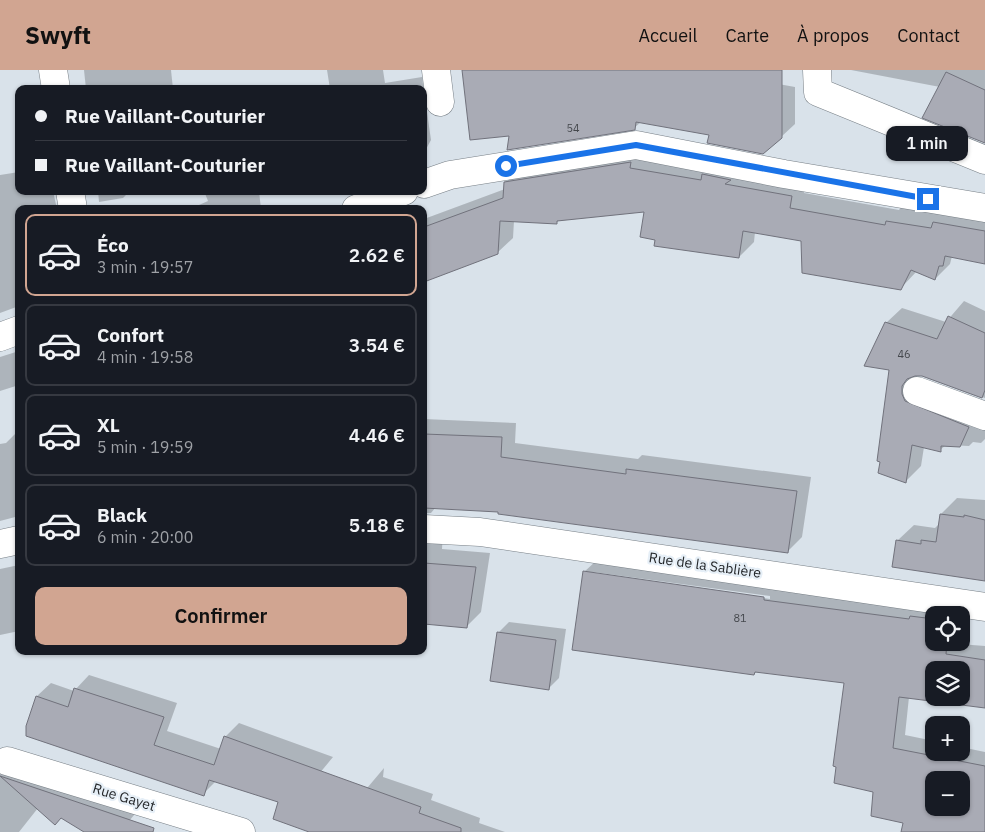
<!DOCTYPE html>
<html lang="fr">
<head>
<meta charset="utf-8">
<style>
	body { margin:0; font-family:"IBM Plex Sans",sans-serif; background:#20242c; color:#f1f3f6; height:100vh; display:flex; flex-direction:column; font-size:19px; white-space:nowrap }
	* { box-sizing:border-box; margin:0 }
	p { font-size:16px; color:#9ea1a6 }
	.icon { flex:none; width:28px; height:28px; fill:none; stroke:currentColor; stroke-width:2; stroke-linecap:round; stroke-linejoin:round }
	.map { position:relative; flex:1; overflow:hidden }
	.sheet { position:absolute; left:15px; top:135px; width:412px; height:450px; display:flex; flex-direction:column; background:#171b24; border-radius:10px; box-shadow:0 1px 4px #0004 }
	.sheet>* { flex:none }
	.top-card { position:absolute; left:15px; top:15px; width:412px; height:110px; border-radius:10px; box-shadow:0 1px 4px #0004; display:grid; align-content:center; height:110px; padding:0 20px; background:#171b24 }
	.controls { position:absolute; left:925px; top:536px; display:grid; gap:10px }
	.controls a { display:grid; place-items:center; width:45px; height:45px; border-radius:10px; background:#171b24; box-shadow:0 1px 4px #0004; font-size:25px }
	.end { position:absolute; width:22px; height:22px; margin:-11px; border:6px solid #1a73e8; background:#fff; box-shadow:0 0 0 2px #fff }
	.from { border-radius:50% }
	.bubble { position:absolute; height:35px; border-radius:10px; background:#171b24; box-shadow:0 1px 4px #0004; font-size:16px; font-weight:600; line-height:35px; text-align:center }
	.top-card b { display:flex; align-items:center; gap:18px; height:48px; font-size:19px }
	.top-card b+b { border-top:1px solid #363941 }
	.top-card i { width:12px; height:12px; background:#f1f3f6 }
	ul { padding:9px 0 0; list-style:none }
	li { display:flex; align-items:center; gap:15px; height:82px; margin:0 10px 8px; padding:0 10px; border:2px solid #363941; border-radius:10px }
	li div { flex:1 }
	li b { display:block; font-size:19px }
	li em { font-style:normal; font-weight:600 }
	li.selected { border-color:#d1a591 }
	li>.icon { width:45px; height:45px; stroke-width:1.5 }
	.cta { display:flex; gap:10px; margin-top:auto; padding:10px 20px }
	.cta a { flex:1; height:58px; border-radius:10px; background:#d1a591; color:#111; font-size:20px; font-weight:600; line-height:58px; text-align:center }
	header { display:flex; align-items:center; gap:30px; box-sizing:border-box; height:70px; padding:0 25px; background:#d1a591; color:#111 }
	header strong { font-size:24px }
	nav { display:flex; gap:28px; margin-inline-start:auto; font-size:18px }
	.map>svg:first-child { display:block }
	.shadow { fill:#0003; fill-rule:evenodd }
	.building { fill:#a9abb5; stroke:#71727c; fill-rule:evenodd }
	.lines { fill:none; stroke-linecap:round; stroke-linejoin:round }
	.minor-casing { stroke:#777f86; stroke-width:29 }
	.minor { stroke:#fff; stroke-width:28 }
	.route { stroke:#1a73e8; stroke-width:6 }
	.labels { text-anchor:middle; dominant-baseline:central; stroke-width:4.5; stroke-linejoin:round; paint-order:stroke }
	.number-label { font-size:11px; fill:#45484d }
	.street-label { font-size:14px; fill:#24272a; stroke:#e6eff7 }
</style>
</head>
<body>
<header>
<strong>Swyft</strong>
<nav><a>Accueil</a><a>Carte</a><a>À propos</a><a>Contact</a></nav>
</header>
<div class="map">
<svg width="985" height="762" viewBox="0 0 985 762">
	<rect width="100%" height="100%" fill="#d9e2ea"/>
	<g class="shadow">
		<path d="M84,0H171L173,19H86Z"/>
		<path d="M327,0H383L385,13L422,7L431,70L425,81L424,19H330Z"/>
		<path d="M463,0H701L795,17V54L781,67L641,52L634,58L510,64Z"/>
		<path d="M851,0H985V72L940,17Z"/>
		<path d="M645,77L806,111L804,123L899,140L902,136L985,144V193L952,186L950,194L935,209L917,201L900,219L803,170L755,162L754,172L739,187L656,169L645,141L560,149L556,153L514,151L513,168L497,183L424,211V149L505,119V113L521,98Z"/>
		<path d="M19,102V121H53L57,139H19V236L0,243V105Z"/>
		<path d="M98,121H130L123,128L99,132Z"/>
		<path d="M204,121H259L261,139H190L208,131Z"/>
		<path d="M964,231L985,241V328L923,305H917V308L985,341V369L981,373L973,372L969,376L946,375L940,380L924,377L921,396L906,411L886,253L902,238L946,252Z"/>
		<path d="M19,281V315L0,321V287Z"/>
		<path d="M424,349L516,353L515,373L638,389L642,385L811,407L802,467L787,482L499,441L436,437L431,443H424Z"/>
		<path d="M19,360V446L0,451V374L6,373Z"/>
		<path d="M957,428L985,430V510L897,471L914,455L935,458L939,454L941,444Z"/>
		<path d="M424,448L443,460L442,479L490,483L481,542L466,557L424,552Z"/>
		<path d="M597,490L950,545H934V572L985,576V637L909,627L905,665L934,671V682H961V677L985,682V762H902L904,752L875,720L845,612L757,601L754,604L584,502ZM593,502L770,526V529L593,504ZM934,600H961V628H934ZM934,710H961V738H934Z"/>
		<path d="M19,495V561L0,565V499Z"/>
		<path d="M509,552L566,559L559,608L548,619L498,563Z"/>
		<path d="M89,605L177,633L167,661L221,679L225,667L239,653L333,687L305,721L216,711L204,723L27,656L37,626L51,613L74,621Z"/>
		<path d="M0,697L139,739L120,762H87L61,746L38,738L19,762H0Z"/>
		<path d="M384,698L383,707L433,724L431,730L480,748L479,753L505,762H330Z"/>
	</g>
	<g class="building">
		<path d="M462,0H782V68L763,84L707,73L709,65L636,52L635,60L507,80L509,66L470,70Z"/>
		<path d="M946,2L985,20V73L922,48Z"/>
		<path d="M631,92L630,98L701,110L702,104L731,110L725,114L792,126L790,138L885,155L886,151L931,158L933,152L985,161V194L945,186L943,196H939L935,210L911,200L901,220L802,203L801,171L743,161L739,188L654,176L655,170L640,167L644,142L557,151V154L500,151L498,184L424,212V157L503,128L504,112Z"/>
		<path d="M948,246L985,263V320L982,328L922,306H915L907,309L902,316V324L905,331L969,357L960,377L941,376V382L912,375L906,413L878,403L880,392L877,391L889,300L864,296L885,252L937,269Z"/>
		<path d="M424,364L502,367L501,387L626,404V399L797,421L788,483L498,444V442L424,438Z"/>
		<path d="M940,444L964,447V445L985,450V511L892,497L896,470L921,474V470L936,472Z"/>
		<path d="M424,493L476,497L467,558L424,554Z"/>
		<path d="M583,501L764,527V530L909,549L910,546L934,549V572H947L946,584L985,590V638L899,627L893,678L985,696V762H901L903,753L871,746L873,722L834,713L836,697L833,696L844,613L755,602L754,605L572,580ZM934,600H961V628H934ZM934,710H961V738H934Z"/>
		<path d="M497,562L556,570L549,620L490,611Z"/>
		<path d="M74,618L164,647L154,675L214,695L224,666L421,737L419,743L461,758V762H309L273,749L278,732L209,710L204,726L26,666V656L36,626L68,637Z"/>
		<path d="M0,706L154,758L153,762H84L61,748L55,755Z"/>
	</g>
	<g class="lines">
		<defs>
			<g id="minor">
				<path d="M53,0L56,19"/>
				<path d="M436,0L440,32"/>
				<path d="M817,0L818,22L985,90"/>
				<path d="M424,114L450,105L636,75L784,104L985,138"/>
				<path d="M70,121L73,139"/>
				<path d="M356,139L404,121"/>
				<path d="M0,267L19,260"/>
				<path d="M917,321L985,346"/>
				<path d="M424,459L480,462L985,537"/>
				<path d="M0,474L19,470"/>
				<path d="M7,691L241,762"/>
			</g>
		</defs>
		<use href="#minor" class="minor-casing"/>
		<use href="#minor" class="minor"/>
	</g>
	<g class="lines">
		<path class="route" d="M506,96L636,75L928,129"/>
	</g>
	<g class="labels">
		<g class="number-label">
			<text x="573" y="58">54</text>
			<text x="904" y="284">46</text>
			<text x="740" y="548">81</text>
		</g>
		<g class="street-label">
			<text transform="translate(705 495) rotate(8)">Rue de la Sablière</text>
			<text transform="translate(124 727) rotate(17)">Rue Gayet</text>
		</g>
	</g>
</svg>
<div class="controls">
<a><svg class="icon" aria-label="locate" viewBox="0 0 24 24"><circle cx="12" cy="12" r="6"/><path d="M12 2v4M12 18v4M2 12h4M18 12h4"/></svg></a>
<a><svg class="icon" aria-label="layers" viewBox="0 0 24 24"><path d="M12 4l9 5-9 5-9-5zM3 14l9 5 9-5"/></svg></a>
<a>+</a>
<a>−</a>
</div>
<i class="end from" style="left:506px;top:96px"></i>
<i class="end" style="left:928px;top:129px"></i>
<div class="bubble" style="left:886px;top:56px;width:82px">1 min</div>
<div class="top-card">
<b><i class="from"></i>Rue Vaillant-Couturier</b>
<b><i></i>Rue Vaillant-Couturier</b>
</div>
<section class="sheet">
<ul>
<li class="selected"><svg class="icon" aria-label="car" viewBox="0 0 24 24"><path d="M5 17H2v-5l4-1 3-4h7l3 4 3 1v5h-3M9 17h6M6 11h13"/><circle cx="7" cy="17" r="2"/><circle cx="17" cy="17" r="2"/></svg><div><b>Éco</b><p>3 min · 19:57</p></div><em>2.62 €</em></li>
<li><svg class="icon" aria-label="car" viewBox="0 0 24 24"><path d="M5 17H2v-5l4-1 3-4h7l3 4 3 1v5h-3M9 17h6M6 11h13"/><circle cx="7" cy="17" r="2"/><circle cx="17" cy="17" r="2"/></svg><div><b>Confort</b><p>4 min · 19:58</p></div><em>3.54 €</em></li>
<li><svg class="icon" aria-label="car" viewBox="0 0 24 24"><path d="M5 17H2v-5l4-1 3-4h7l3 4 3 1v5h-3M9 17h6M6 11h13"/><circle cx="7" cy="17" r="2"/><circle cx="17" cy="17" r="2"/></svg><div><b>XL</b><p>5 min · 19:59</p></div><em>4.46 €</em></li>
<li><svg class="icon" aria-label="car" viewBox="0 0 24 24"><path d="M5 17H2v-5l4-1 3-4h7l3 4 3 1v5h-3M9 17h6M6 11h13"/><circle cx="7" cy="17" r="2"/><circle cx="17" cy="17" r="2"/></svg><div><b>Black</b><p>6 min · 20:00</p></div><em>5.18 €</em></li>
</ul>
<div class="cta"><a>Confirmer</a></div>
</section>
</div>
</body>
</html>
